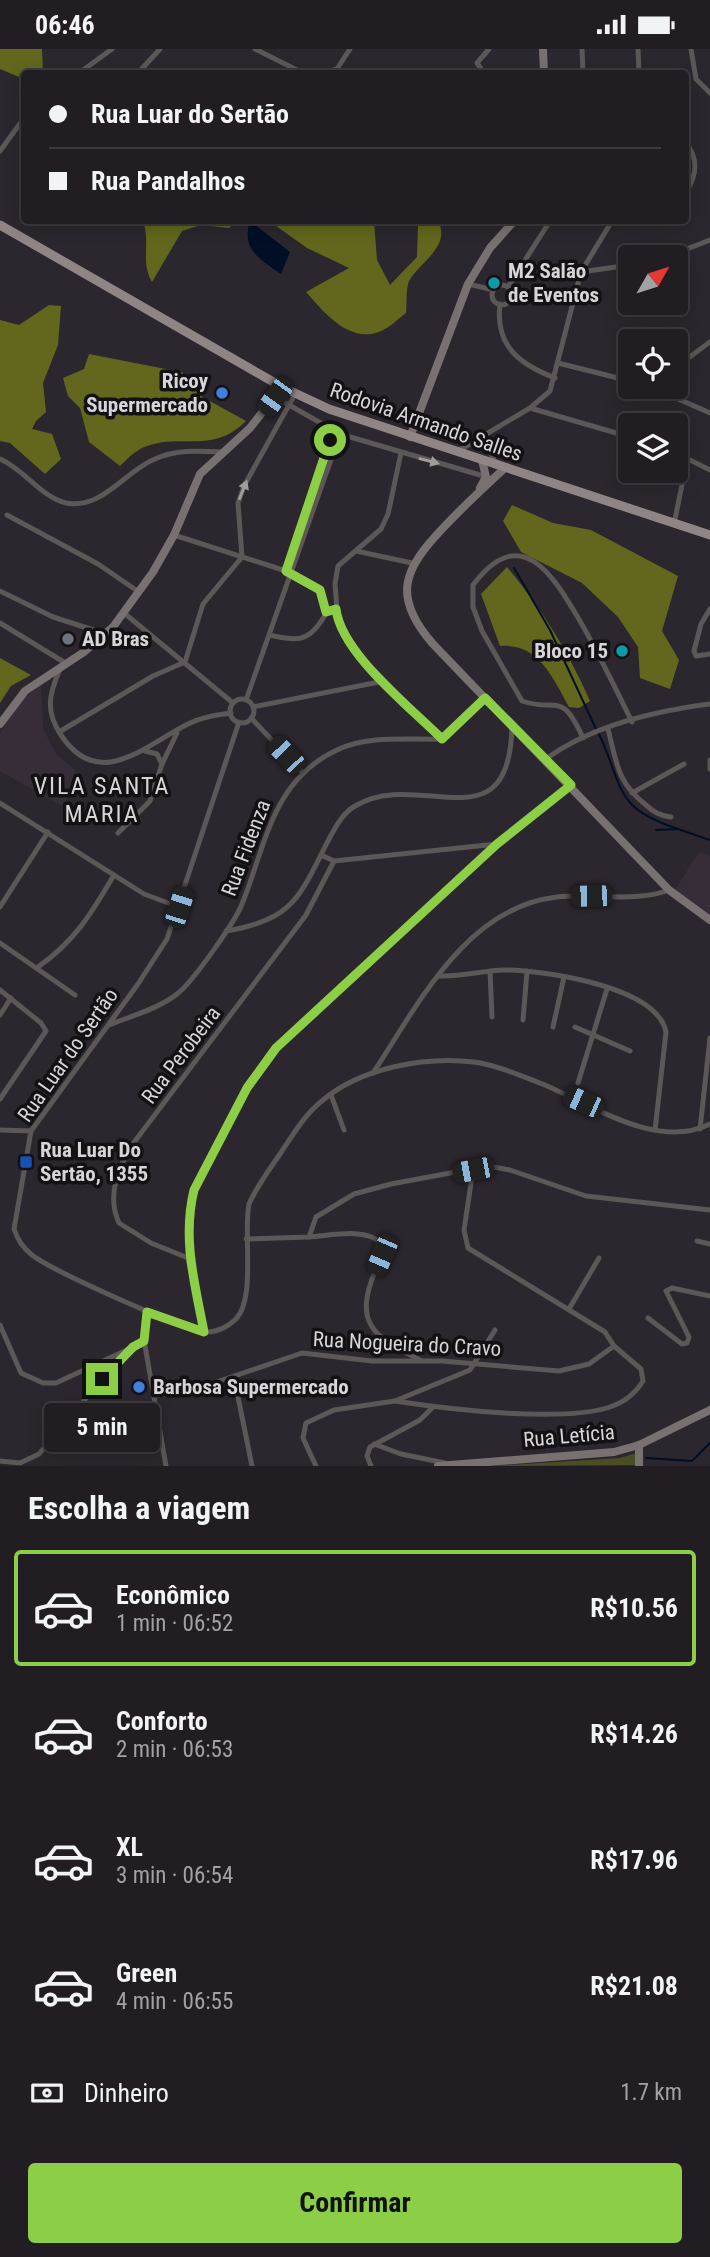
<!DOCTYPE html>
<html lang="pt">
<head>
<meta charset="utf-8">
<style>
	body { margin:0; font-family:"Roboto Condensed",sans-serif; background:#29262a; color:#f1f3f6; height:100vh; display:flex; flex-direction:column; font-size:26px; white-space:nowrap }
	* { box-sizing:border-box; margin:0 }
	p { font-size:23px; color:#a2a2a5 }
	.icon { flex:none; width:38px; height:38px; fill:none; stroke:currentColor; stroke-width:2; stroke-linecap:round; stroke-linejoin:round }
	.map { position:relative; height:1417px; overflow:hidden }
	.panel { display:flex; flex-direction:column; background:#211d22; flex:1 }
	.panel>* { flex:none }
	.hud { position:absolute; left:21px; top:21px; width:668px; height:154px; border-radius:7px; box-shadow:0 4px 18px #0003,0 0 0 2px #3e3b40; display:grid; align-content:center; height:154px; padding:0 28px; background:#211d22 }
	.needle { width:46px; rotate:51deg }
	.buttons { position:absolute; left:618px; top:196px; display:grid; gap:14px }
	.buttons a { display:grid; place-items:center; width:70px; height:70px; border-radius:7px; background:#211d22; box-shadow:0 4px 18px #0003,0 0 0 2px #3e3b40; font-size:35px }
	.end { position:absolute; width:32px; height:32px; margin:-16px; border:9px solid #8cce45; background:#111; box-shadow:0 0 0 4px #111 }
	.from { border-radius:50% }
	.bubble { position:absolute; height:49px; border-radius:7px; background:#211d22; box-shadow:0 4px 18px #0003,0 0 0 2px #3e3b40; font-size:23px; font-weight:700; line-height:49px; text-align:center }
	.car { position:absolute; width:21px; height:42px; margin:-21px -10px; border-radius:9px; box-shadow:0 0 5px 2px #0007; background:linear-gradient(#222 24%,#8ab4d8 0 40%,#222 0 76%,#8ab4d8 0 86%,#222 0) }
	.hud b { display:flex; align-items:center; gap:24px; height:66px; font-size:26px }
	.hud b+b { border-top:2px solid #3e3b40 }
	.hud i { width:18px; height:18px; background:#f1f3f6 }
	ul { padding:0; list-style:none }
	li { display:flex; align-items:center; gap:21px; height:116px; margin:0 14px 10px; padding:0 14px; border:4px solid transparent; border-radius:7px }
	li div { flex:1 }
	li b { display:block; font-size:26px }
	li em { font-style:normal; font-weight:700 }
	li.active { border-color:#8cce45 }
	li>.icon { width:63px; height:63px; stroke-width:1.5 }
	h2 { padding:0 28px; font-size:32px; line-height:84px }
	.pay { display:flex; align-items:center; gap:18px; height:77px; padding:0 28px; font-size:26px }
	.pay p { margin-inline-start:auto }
	.cta { display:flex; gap:14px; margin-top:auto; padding:14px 28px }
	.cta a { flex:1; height:80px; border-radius:7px; background:#8cce45; color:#111; font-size:28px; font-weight:700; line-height:80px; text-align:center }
	.status { display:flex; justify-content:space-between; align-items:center; height:49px; padding:0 35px; background:#211d22; direction:ltr }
	.status svg { height:19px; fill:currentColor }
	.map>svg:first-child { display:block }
	.built { fill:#362d39 }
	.green { fill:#4b4e25 }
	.forest { fill:#62671d }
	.water { fill:#000f26 }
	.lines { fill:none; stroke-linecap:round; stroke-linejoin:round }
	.stream { stroke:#000f26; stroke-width:2 }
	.street { stroke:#5d5757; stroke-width:5 }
	.secondary { stroke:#797171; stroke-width:8 }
	.primary { stroke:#8f8585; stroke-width:9 }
	.oneway { fill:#a19c9e }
	.route { stroke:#8cce45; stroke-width:9 }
	.culture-dot { fill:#0f9aa8; stroke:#131114; stroke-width:2.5 }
	.shop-dot { fill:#3f7fe0; stroke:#131114; stroke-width:2.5 }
	.worship-dot { fill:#6b7280; stroke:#131114; stroke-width:2.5 }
	.transit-dot { fill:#1a4fb4; stroke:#131114; stroke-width:2.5 }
	.labels { text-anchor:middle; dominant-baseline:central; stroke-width:7; stroke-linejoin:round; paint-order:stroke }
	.poi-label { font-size:21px; font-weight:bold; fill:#d8d4d9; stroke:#131114; text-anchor:start }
	.street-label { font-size:21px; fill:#d8d4d9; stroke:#131114 }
	.quarter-label { font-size:24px; letter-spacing:2px; fill:#d8d4d9; stroke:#131114 }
</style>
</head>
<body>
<div class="status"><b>06:46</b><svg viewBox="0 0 49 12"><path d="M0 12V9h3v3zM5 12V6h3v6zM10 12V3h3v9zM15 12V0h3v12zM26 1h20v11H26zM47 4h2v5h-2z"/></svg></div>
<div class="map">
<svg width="710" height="1417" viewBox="0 0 710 1417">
	<rect width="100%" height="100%" fill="#2c272e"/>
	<g class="built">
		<path d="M41,636L43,680L57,706L82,727L62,757L0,722V685L20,653Z"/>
		<path d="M699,803L710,807V867L675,841Z"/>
	</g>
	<path class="green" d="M636,1404L635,1416L491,1417L620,1409Z"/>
	<g class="forest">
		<path d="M0,0H42L43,23L24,24V30L0,20Z"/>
		<path d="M143,172H236L229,179L201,176L182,182L152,233C140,212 151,195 143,172Z"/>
		<path d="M269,172H374L377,211L390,236L417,208L418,176L427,172H438C453,199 413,217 408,235C406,244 407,255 406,264C398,270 388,280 379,283C348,294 324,263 306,243L349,219L307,199Z"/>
		<path d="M49,256L61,257L58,296L43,334L46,363L36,372L32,380L52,385L61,410L45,425L10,394L0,392V271L19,276Z"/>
		<path d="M89,305L181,323L202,334L197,345L246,372C211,407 180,382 142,399C134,403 126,411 120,417L89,393L80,359L68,347L63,329L84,320Z"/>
		<path d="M512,456L553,474L591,481L678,527L662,582L679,611L670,640L640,629L638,598L618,568L582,534L521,503L503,472Z"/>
		<path d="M507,518C542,560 568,602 590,652L579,659L569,658C553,629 539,594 500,597L481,545Z"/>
		<path d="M0,609L31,626L11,637L0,654Z"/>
	</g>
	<path class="water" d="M250,172L290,203L281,225C259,210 241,200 250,172Z"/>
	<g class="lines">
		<g class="stream">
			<path d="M514,519L550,581L596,680"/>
			<path d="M599,685C625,741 613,758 678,780"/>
			<path d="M656,781L678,780L710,791"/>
			<path d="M646,1409L692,1412L710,1394"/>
		</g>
		<g class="street">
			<path d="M255,0L303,24"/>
			<path d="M582,0L583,24"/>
			<path d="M638,0L639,24"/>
			<path d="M691,0L696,30L710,44"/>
			<path d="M79,24L112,0"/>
			<path d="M138,24L160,0"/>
			<path d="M324,24L337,20L350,0"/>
			<path d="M484,24L477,14L489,0"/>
			<path d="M686,94C699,110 697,126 686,143"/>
			<path d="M0,102L24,69"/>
			<path d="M666,208L710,191"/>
			<path d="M581,223L630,216"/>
			<path d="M468,235L494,241"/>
			<circle cx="502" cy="246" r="10"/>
			<path d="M508,238L550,172"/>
			<path d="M500,255C495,297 519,315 555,329"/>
			<path d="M558,314L630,332"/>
			<path d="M676,318L710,293"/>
			<path d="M651,338L710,364"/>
			<path d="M275,348L340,385L487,428"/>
			<path d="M530,359L630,388"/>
			<path d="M486,385L485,393L496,415"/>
			<path d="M458,402L530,359L550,342L581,223L612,172"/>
			<path d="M401,404L388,465L381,480L338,517L335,535L338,573L363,610L442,690L485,649"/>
			<path d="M676,404L710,421"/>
			<path d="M0,410C24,420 41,448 66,454C102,461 125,422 155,410C177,400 200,402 223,403"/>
			<path d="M7,466L98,515L139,543"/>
			<path d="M674,475L687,411"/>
			<path d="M174,486L286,522L320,541L325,566C309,594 298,592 269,586"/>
			<path d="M356,502L412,514"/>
			<path d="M286,525L332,382"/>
			<path d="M0,542L53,568L106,585"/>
			<path d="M710,560L701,575L694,602L696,607L710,605"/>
			<path d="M124,564L233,654"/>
			<path d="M0,574L67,615"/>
			<path d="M60,620C49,645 45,662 61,686C99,744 147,695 188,675C202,668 216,666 231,664"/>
			<circle cx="242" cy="662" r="12"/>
			<path d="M246,651L340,385"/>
			<path d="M253,658L384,632"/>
			<path d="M251,669L303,724"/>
			<path d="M239,673L167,890L138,935L31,1082L14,1180C18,1191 22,1198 32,1206C51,1221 185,1282 207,1283C218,1283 229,1277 236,1270C256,1249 243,1184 249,1155C257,1137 269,1121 280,1105C292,1087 305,1065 323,1051C361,1019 425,1007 474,1013C496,1016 519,1026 540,1034C590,1054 655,1102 710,1075"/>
			<path d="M608,680C617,715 617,733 646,756C654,763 660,767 671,768"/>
			<path d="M59,683L153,627L185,613L203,555L242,508L238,454L244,437L295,345"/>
			<path d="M583,689C561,640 557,664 522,652L482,582L473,558V536C521,472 553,526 580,572C599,605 615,638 632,673"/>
			<path d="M145,702L157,705L162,715"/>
			<path d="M546,710C591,677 655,662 710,655"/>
			<path d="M710,711V720"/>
			<path d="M632,744L684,715"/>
			<path d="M0,754L144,845L179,858"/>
			<path d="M118,784L150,752L162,715L177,684"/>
			<path d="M334,812L497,795"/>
			<path d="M0,858L48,783"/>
			<path d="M226,882C295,871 300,846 329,790C336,777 343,764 355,757C419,718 509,800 512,678"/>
			<path d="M0,894L75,946"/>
			<path d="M38,918C75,892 91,865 114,826"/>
			<path d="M490,922L492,968"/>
			<path d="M439,927C460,928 481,922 503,921C543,921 657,937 666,983L655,1081"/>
			<path d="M0,941L41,974L46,982L0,1050"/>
			<path d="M0,966L11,949"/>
			<path d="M523,971L527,922"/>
			<path d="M109,976C131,967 158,960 177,945C192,934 235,873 242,855C266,796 272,731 337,701C368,686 408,691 442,690"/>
			<path d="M553,978L564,928"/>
			<path d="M575,978L630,1002"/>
			<path d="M373,1024C418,956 466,858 557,848C593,844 635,854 669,841"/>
			<path d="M578,1034L607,940"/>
			<path d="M331,1046L344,1081"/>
			<path d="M700,1080L710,989"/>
			<path d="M0,1081L31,1082"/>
			<path d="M309,1188C330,1187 365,1178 381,1194C385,1203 380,1211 376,1220C353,1274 372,1287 420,1311"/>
			<path d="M246,1190L309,1188L316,1168L354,1145L391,1135L488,1117L510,1121L586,1147L710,1161"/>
			<path d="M697,1192L710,1195"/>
			<path d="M188,1209L151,1194L119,1174C106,1146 119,1115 135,1092L306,866L334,812L321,806"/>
			<path d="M569,1260L599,1209"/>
			<path d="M147,1263L144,1291L166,1417"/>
			<path d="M648,1269L682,1295L687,1294L689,1288L666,1242L672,1239L710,1247"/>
			<path d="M0,1276L21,1324L43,1334H56L131,1299"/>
			<path d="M204,1283L188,1209L190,1157L194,1141L212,1103L259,1020L289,986L346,932L429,860L497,795L571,736"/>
			<path d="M234,1328L252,1417"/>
			<path d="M155,1347L202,1338L302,1304L372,1312H442L559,1322L589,1315L614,1297"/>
			<path d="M395,1352C447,1360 562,1374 610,1358C625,1353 635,1345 643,1332L641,1320L614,1297L605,1283L468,1199L464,1181L473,1121"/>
			<path d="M374,1395L401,1405L445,1414"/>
			<path d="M0,1412L20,1414L39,1405L105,1327L144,1291"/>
			<path d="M316,1417L303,1389L306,1374L334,1361L395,1352L470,1321L495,1281"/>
			<path d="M371,1417L367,1407L370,1398L420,1371L433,1358"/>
		</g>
		<g class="secondary">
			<path d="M543,0L544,24"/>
			<path d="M410,388L468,235L490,199L514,172"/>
			<path d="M505,419C484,438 463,458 443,479C404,520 391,547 433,595L669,841L710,871"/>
			<path d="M480,439L486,428L482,411"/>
			<path d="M0,675L25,642L84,603L113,578L153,523L174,486L200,425L250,379L282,338"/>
			<path d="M639,1396V1417"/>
			<path d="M438,1417L614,1403L639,1396L710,1361"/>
		</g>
		<path class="primary" d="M0,176L282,338L329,360L710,486"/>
	</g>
	<defs><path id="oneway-solid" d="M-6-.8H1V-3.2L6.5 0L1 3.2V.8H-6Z" transform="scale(1.75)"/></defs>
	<g class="oneway">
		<use href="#oneway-solid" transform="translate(429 412) rotate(15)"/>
		<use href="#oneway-solid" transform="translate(243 441) rotate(-68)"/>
	</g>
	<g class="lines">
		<path class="route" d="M102,1330L133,1298L144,1292L147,1263L204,1283C195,1235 182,1190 194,1141L247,1039L276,999L497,795L571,736L485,649L442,690C410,658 341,604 336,560L326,563L320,541L286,522L330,391"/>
	</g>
	<g class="culture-dot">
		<circle cx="494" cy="234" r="7"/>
		<circle cx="622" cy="602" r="7"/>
	</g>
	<g class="shop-dot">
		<circle cx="222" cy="344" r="7"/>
		<circle cx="139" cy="1338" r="7"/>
	</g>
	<circle class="worship-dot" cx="68" cy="590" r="7"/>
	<rect class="transit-dot" x="19" y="1106" width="14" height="14" rx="3.5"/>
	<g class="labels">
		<g class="poi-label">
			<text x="508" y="222">M2 Salão<tspan x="508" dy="24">de Eventos</tspan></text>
			<text x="208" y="332" text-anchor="end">Ricoy<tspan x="208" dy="24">Supermercado</tspan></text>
			<text x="82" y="590">AD Bras</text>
			<text x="608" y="602" text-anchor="end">Bloco 15</text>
			<text x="40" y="1101">Rua Luar Do<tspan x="40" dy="24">Sertão, 1355</tspan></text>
			<text x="153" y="1338">Barbosa Supermercado</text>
		</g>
		<g class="street-label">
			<text transform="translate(426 373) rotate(19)">Rodovia Armando Salles</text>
			<text transform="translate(246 799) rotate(-69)">Rua Fidenza</text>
			<text transform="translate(68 1006) rotate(-55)">Rua Luar do Sertão</text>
			<text transform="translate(181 1006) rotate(-53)">Rua Perobeira</text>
			<text transform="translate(407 1295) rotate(3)">Rua Nogueira do Cravo</text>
			<text transform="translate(569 1387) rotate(-5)">Rua Letícia</text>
		</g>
		<g class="quarter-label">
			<text x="102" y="737">VILA SANTA<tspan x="102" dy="28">MARIA</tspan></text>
		</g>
	</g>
</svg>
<div class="buttons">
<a><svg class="needle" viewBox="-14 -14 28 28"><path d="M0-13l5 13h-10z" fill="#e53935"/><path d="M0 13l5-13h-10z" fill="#a2a2a5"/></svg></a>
<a><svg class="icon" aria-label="locate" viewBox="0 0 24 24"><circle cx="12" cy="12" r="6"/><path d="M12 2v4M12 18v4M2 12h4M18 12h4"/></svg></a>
<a><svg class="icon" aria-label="layers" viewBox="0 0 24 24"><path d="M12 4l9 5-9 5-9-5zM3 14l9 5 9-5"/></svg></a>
</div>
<i class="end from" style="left:330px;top:391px"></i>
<i class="end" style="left:102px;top:1330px"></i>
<div class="bubble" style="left:44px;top:1354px;width:116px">5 min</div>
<i class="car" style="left:275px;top:348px;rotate:216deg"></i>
<i class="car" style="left:286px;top:706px;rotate:316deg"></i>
<i class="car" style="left:591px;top:847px;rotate:269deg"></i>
<i class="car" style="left:179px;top:858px;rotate:18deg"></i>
<i class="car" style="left:583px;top:1053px;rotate:294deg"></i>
<i class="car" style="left:473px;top:1121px;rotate:259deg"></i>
<i class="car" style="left:382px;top:1206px;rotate:203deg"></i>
<div class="hud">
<b><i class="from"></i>Rua Luar do Sertão</b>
<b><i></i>Rua Pandalhos</b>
</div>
</div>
<section class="panel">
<h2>Escolha a viagem</h2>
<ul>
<li class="active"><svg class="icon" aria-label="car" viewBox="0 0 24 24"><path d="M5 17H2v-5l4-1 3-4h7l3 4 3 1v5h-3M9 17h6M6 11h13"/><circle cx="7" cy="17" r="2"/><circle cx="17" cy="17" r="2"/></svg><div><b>Econômico</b><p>1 min · 06:52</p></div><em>R$10.56</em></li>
<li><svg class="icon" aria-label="car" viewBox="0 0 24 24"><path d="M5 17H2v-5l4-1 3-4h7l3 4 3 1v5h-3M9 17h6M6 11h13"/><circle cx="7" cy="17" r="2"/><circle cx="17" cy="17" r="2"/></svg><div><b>Conforto</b><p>2 min · 06:53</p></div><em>R$14.26</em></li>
<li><svg class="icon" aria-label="car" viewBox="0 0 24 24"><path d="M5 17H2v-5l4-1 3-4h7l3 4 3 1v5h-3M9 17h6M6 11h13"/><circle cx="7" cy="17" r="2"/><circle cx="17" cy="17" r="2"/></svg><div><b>XL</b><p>3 min · 06:54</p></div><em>R$17.96</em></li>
<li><svg class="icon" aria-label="car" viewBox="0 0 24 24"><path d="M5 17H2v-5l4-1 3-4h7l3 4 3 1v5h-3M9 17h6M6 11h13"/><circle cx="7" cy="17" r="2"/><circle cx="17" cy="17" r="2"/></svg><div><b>Green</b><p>4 min · 06:55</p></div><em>R$21.08</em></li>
</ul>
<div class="pay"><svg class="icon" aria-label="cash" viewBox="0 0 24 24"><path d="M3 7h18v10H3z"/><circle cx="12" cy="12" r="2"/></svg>Dinheiro<p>1.7 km</p></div>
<div class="cta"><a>Confirmar</a></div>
</section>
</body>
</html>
